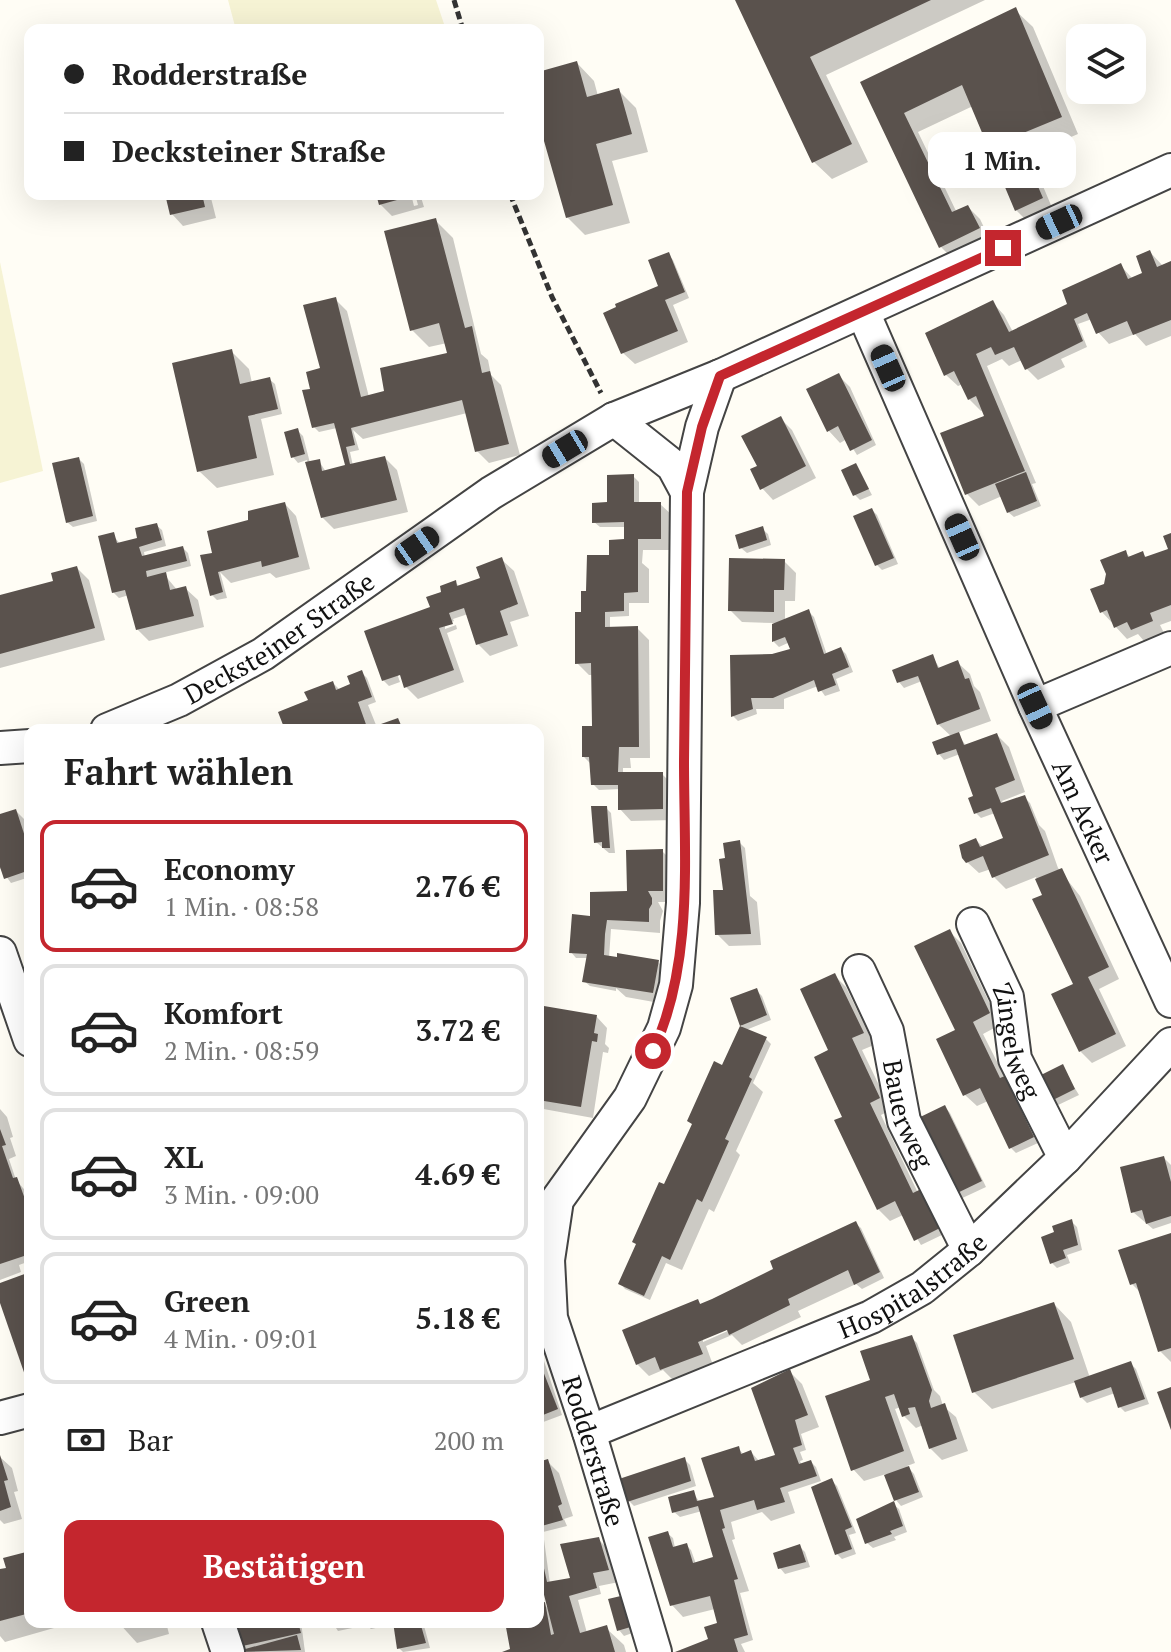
<!DOCTYPE html>
<html lang="de">
<head>
<meta charset="utf-8">
<style>
	body { margin:0; font-family:"PT Serif",serif; background:#f6f6f6; color:#222; height:100vh; display:flex; flex-direction:column; font-size:30px; white-space:nowrap }
	* { box-sizing:border-box; margin:0 }
	p { font-size:26px; color:#767676 }
	.icon { flex:none; width:44px; height:44px; fill:none; stroke:currentColor; stroke-width:2; stroke-linecap:round; stroke-linejoin:round }
	.map { position:relative; flex:1; overflow:hidden }
	.side { position:absolute; left:24px; top:724px; width:520px; height:904px; display:flex; flex-direction:column; background:#fff; border-radius:16px; box-shadow:0 8px 32px #0002 }
	.side>* { flex:none }
	.banner { position:absolute; left:24px; top:24px; width:520px; height:176px; border-radius:16px; box-shadow:0 8px 32px #0002; display:grid; align-content:center; height:176px; padding:0 40px; background:#fff }
	.controls { position:absolute; left:1066px; top:24px; display:grid; gap:16px }
	.controls a { display:grid; place-items:center; width:80px; height:80px; border-radius:16px; background:#fff; box-shadow:0 8px 32px #0002; font-size:40px }
	.end { position:absolute; width:36px; height:36px; margin:-18px; border:10px solid #c4262e; background:#fff; box-shadow:0 0 0 4px #fff }
	.from { border-radius:50% }
	.bubble { position:absolute; height:56px; border-radius:16px; background:#fff; box-shadow:0 8px 32px #0002; font-size:26px; font-weight:700; line-height:56px; text-align:center }
	.car { position:absolute; width:24px; height:48px; margin:-24px -12px; border-radius:10px; box-shadow:0 0 6px 2px #0007; background:linear-gradient(#222 24%,#8ab4d8 0 40%,#222 0 76%,#8ab4d8 0 86%,#222 0) }
	.banner b { display:flex; align-items:center; gap:28px; height:76px; font-size:30px }
	.banner b+b { border-top:2px solid #e0e0e0 }
	.banner i { width:20px; height:20px; background:#222 }
	ul { padding:0; list-style:none }
	li { display:flex; align-items:center; gap:24px; height:132px; margin:0 16px 12px; padding:0 24px; border:4px solid #e0e0e0; border-radius:16px }
	li div { flex:1 }
	li b { display:block; font-size:30px }
	li em { font-style:normal; font-weight:700 }
	li.selected { border-color:#c4262e }
	li>.icon { width:72px; height:72px; stroke-width:1.5 }
	h2 { padding:0 40px; font-size:36px; line-height:96px }
	.pay { display:flex; align-items:center; gap:20px; height:88px; padding:0 40px; font-size:30px }
	.pay p { margin-inline-start:auto }
	.action { display:flex; gap:16px; margin-top:auto; padding:16px 40px }
	.action a { flex:1; height:92px; border-radius:16px; background:#c4262e; color:#fff; font-size:32px; font-weight:700; line-height:92px; text-align:center }
	.map>svg:first-child { display:block }
	.farmland { fill:#f6f3d4 }
	.shadow { fill:#0003; fill-rule:evenodd }
	.building { fill:#5a524d }
	.lines { fill:none; stroke-linecap:round; stroke-linejoin:round }
	.minor-casing { stroke:#444; stroke-width:36 }
	.path { stroke:#333; stroke-width:5; stroke-dasharray:8 4; stroke-linecap:butt }
	.minor { stroke:#fff; stroke-width:32 }
	.route { stroke:#c4262e; stroke-width:10 }
	.labels { text-anchor:middle; dominant-baseline:central; stroke-width:8; stroke-linejoin:round; paint-order:stroke }
	.street-label { font-size:26px; fill:#111; stroke:#fff }
</style>
</head>
<body>
<div class="map">
<svg width="1171" height="1652" viewBox="0 0 1171 1652">
	<rect width="100%" height="100%" fill="#fffdf5"/>
	<g class="farmland">
		<path d="M228,0H436L446,30H236Z"/>
		<path d="M0,262L43,471L0,483Z"/>
	</g>
	<g class="shadow">
		<path d="M737,0H985L826,75L868,162L832,179L814,162Z"/>
		<path d="M1015,10L1033,27L1078,134L1036,152L1024,141L1053,210L1028,222L1016,210L973,106L918,132L957,213L968,207L980,219L990,240L952,258L941,247L862,83Z"/>
		<path d="M577,63L594,81L598,96L618,90L636,108L648,152L612,161L630,223L585,235L567,217L538,113V74Z"/>
		<path d="M167,194H210L216,218L183,226L172,214Z"/>
		<path d="M378,194H411L414,206L418,205L415,194H420L424,207L392,216L380,204Z"/>
		<path d="M435,220L453,238L481,354L488,360L491,375L501,385L520,455L489,463L477,451L467,413L363,439L353,430L359,450L350,452L353,466L385,458L397,470L408,512L334,529L322,517L307,460L298,463L293,457L298,431L303,436L310,463L319,461L326,472L349,466L337,428L319,432L314,427L313,390L323,375L335,299L347,311L369,397L387,392L450,354L447,343L429,347L412,330Z"/>
		<path d="M1150,252L1163,266L1171,263V336L1146,346L1135,334L1109,344L1098,332L1092,319L1078,324L1087,347L1061,359L1065,367L1038,380L1026,368L1022,360L1009,366L1002,359L987,366L1036,483L1032,484L1041,506L1014,517L1008,512L1002,496L979,506L967,494L986,417L984,410L981,411L969,399L963,384L958,386L946,375L993,303L1004,315L1013,332L1070,305L1121,266L1132,278L1145,274Z"/>
		<path d="M668,254L673,260L689,298L673,305L688,342L635,364L623,353L662,287Z"/>
		<path d="M231,351L249,369L252,383L269,379L275,384L282,414L261,419L274,475L217,488L199,471Z"/>
		<path d="M838,375L850,387L876,445L857,455L847,439L840,443L829,431Z"/>
		<path d="M780,418L792,430L816,478L773,500L762,488L759,467Z"/>
		<path d="M79,459L84,464L97,521L73,527L67,522Z"/>
		<path d="M856,465L872,495L860,500L855,495Z"/>
		<path d="M633,476L639,482V504H660L672,515V550H643L642,563L649,569V603H629V616L610,617V628H637L649,640L650,758H630L631,768H623V774H662L673,785L674,820L631,821L620,809V789L599,790L593,784L592,765L584,757L594,728L593,675H589L577,663L583,614L588,593L614,557L629,542L626,527H600L594,522Z"/>
		<path d="M285,504L296,516L310,569L276,578L270,573L231,583L220,572L227,598L217,600L212,595L216,559L251,521Z"/>
		<path d="M872,510L877,515L898,564L882,570L877,565Z"/>
		<path d="M156,525L162,530L166,546L144,552L145,558L183,548L188,553L191,566L163,573L178,591L186,589L198,600L204,627L149,641L137,629L129,595L119,598L113,592V535L120,544L140,539Z"/>
		<path d="M762,529L768,534L771,545L747,553L741,548Z"/>
		<path d="M1171,535V621L1160,625L1164,633L1144,641L1138,634L1127,639L1102,612L1106,585L1125,552L1131,558L1142,553L1148,559L1170,550Z"/>
		<path d="M502,560L514,571L529,616L510,622L518,646L490,656L478,644L468,614L453,619L454,621L445,625V629L456,625L457,629L447,633L464,682L418,699L406,687L386,631H382L400,682L389,686L383,680L366,632L433,608L429,598L444,593L442,587L455,582L460,587L483,580L479,568Z"/>
		<path d="M784,561L796,573L795,601H785V621L809,612L814,617L827,655L841,649L846,654L853,672L836,679L840,691L825,696L818,686L784,699V709H756L757,714L738,721L733,716L773,656L793,651L790,642L779,647L774,642V623L742,622L730,610Z"/>
		<path d="M77,568L89,580L105,640L0,668V597L56,582Z"/>
		<path d="M933,657L940,669L958,663L970,674L974,686L980,692L991,721L957,733L967,747L997,735L1009,747L1025,792L1002,801L1004,805L1024,797L1030,803L1039,825L1045,831L1058,868L1080,896L1119,979L1099,989L1126,1046L1092,1063L1080,1051L1076,985L1036,877L1006,889L994,877L991,869L979,873L967,862L976,840L984,848L1006,839L995,813L981,818L976,813L977,797L960,754L944,760L939,754L952,737L938,724L922,681L904,688L899,682L895,671Z"/>
		<path d="M362,673L367,678L376,702L368,705L378,730H287L310,702L333,683L340,690L353,685Z"/>
		<path d="M606,808L611,813L615,853H609L596,842Z"/>
		<path d="M16,811L28,823L30,830V877L11,883L0,868V816Z"/>
		<path d="M739,842L745,848L750,896L757,902L761,945L729,946L717,934L725,891L728,859Z"/>
		<path d="M662,851L674,863V902H658L663,911L660,921V933L611,929L609,958L658,962L670,974L665,1004L626,997L616,988V991L590,986L584,981L588,958H576L571,952L629,893Z"/>
		<path d="M949,931L961,943L1000,1025L983,1034L1038,1143L1016,1153L1011,1148L988,1101L977,1106L965,1095Z"/>
		<path d="M538,955L542,959L538,982Z"/>
		<path d="M834,975L846,987L874,1045L862,1050L891,1110L881,1115L918,1193L944,1234L921,1245L903,1215L890,1221L878,1209L845,1118L831,1051Z"/>
		<path d="M756,990L762,996L771,1020L746,1030L766,1039L771,1044L753,1083L763,1092L736,1151L740,1155L714,1212L709,1209L682,1270L666,1263L650,1300L625,1289L620,1283L665,1187L731,1072L725,1064L742,1026L732,999Z"/>
		<path d="M538,1007L596,1016L607,1028L605,1044L609,1048L608,1053L603,1052L593,1118L538,1108Z"/>
		<path d="M1062,1067L1079,1095L1056,1106L1051,1101Z"/>
		<path d="M945,1107L950,1113L986,1187L956,1201Z"/>
		<path d="M0,1109L7,1117L13,1137L10,1138L16,1156L9,1159L16,1180L30,1196V1261L19,1265L21,1272L0,1280Z"/>
		<path d="M1164,1158L1171,1165V1223L1153,1229L1133,1212Z"/>
		<path d="M1072,1222L1077,1227L1082,1250L1067,1255L1070,1263L1057,1268L1052,1263L1056,1233Z"/>
		<path d="M855,1223L861,1228L884,1278L862,1289L856,1284L798,1311L801,1317L742,1345L732,1335L706,1346L713,1365L673,1380L663,1370L649,1376L637,1364L698,1301L702,1306L776,1270ZM729,1327L730,1330L703,1342V1338Z"/>
		<path d="M1171,1235V1362L1160,1351L1142,1294L1132,1284Z"/>
		<path d="M1054,1304L1071,1322L1090,1378L1131,1364L1136,1369L1149,1404L1125,1412L1120,1407L1115,1393L1087,1403L1081,1397L1076,1382L992,1409L974,1392Z"/>
		<path d="M911,1337L917,1343L934,1390L940,1396L943,1406L956,1417L968,1451L942,1460L930,1448L923,1425L916,1428L904,1416L901,1407L895,1409L915,1463L907,1466L914,1474L923,1497L901,1506L896,1500L886,1474L864,1481L853,1469L873,1381Z"/>
		<path d="M538,1343L562,1415L538,1424Z"/>
		<path d="M790,1372L802,1384L819,1427L801,1434L806,1450L800,1452L803,1460L800,1461L802,1466L811,1462L816,1467L821,1481L788,1492L795,1513L771,1521L762,1512L731,1522L735,1539L732,1540L749,1591L740,1593L753,1640L741,1644L745,1652H680L713,1641L719,1625L715,1609L683,1617L672,1605L667,1533L673,1538L675,1548L686,1545L691,1550L696,1564L715,1558L702,1511L680,1517L674,1512L693,1492L700,1503L716,1498L738,1448L744,1455L751,1452L760,1462L778,1455Z"/>
		<path d="M0,1457L12,1468L18,1491L14,1492L22,1519L4,1524L0,1520Z"/>
		<path d="M684,1459L690,1465L696,1486L634,1506L629,1501Z"/>
		<path d="M547,1461L559,1473L573,1516L564,1519L567,1526L543,1532L550,1584L572,1579L598,1539L610,1551L619,1582L599,1586L601,1594L578,1600L587,1633L606,1628L624,1645L626,1652H506L513,1650L507,1622H538V1606L544,1604L550,1610L544,1589L538,1590V1464Z"/>
		<path d="M832,1481L837,1486L856,1533L849,1535L856,1554L842,1559L837,1554Z"/>
		<path d="M893,1504L899,1509L907,1532L894,1537L896,1540L873,1548L867,1543Z"/>
		<path d="M799,1546L805,1552L810,1567L785,1574L780,1568Z"/>
		<path d="M30,1553V1622H75L5,1642L0,1636V1572L8,1569Z"/>
		<path d="M610,1601L638,1631L624,1636L619,1630Z"/>
		<path d="M166,1622L169,1634L137,1643L118,1622Z"/>
		<path d="M234,1622H301L305,1652H241Z"/>
		<path d="M332,1622H361L362,1626L338,1631Z"/>
		<path d="M364,1622H423L430,1648L403,1652L399,1648L395,1624L371,1629Z"/>
	</g>
	<g class="building">
		<path d="M735,0H931L810,57L852,144L812,163Z"/>
		<path d="M1016,7L1062,117L1016,136L1043,198L1015,211L962,85L904,113L952,212L968,205L980,228L939,248L860,82Z"/>
		<path d="M577,61L587,97L619,88L632,134L596,144L613,205L566,218L538,120V72Z"/>
		<path d="M165,194H202L205,207L170,215Z"/>
		<path d="M376,194H415V195L379,205Z"/>
		<path d="M436,218L465,328L472,326L482,373L490,371L509,444L475,452L462,400L351,428L355,445L346,447L350,464L385,456L397,500L321,518L305,462L320,459L322,471L345,465L334,423L312,428L302,390L310,389L306,372L320,368L303,305L336,297L361,397L384,391L380,368L447,353L439,323L410,331L384,231Z"/>
		<path d="M1150,250L1157,267L1171,261V320L1133,335L1127,321L1096,334L1087,313L1074,319L1083,341L1025,370L1014,347L995,355L991,347L976,354L1025,471L965,495L940,433L984,416L976,396L968,400L954,371L944,376L925,333L993,300L1009,332L1067,304L1062,290L1106,270L1121,263L1128,279L1142,273L1136,256Z"/>
		<path d="M669,252L685,292L665,300L678,331L621,354L603,313L616,307L615,304L658,286L648,260Z"/>
		<path d="M232,349L240,384L270,377L278,409L248,416L257,458L197,472L172,363Z"/>
		<path d="M839,373L872,440L850,451L838,426L827,432L806,389Z"/>
		<path d="M781,416L806,466L760,490L750,469L757,466L741,436Z"/>
		<path d="M298,428L305,454L291,458L284,432Z"/>
		<path d="M79,457L93,516L66,523L52,463Z"/>
		<path d="M856,463L869,489L853,496L841,470Z"/>
		<path d="M1026,472L1037,501L1007,513L995,484Z"/>
		<path d="M634,474V502H661V539H638V592L624,593V611L605,612V627L638,626L639,747H619L618,772H663V809L618,810V785H591L589,757H582V726H592L591,663L575,664V612H581V591H586L587,555H609V540L624,539V522L592,523V503L607,502V475Z"/>
		<path d="M285,502L299,557L262,567L261,561L218,572L223,592L210,596L200,555L212,553L207,531L248,520V511Z"/>
		<path d="M872,508L894,558L875,566L853,516Z"/>
		<path d="M157,523L162,540L139,547L142,556L183,546L187,561L146,571L147,577L166,572L170,590L186,586L194,616L136,630L125,590L112,593L98,536L114,532L117,543L137,538L135,528Z"/>
		<path d="M763,526L767,540L739,549L735,535Z"/>
		<path d="M1171,533V605L1150,613L1153,621L1131,630L1127,622L1114,628L1107,610L1100,613L1090,589L1104,584L1106,574L1100,560L1126,550L1128,557L1143,551L1145,557L1168,549L1163,536Z"/>
		<path d="M502,557L518,604L500,611L508,635L476,645L464,608L449,613L453,624L439,628L454,670L404,688L400,675L382,681L364,631L430,607L426,597L441,592L440,586L456,580L457,586L480,578L476,567Z"/>
		<path d="M729,558L785,559L784,590H774V612L728,611Z"/>
		<path d="M77,566L95,628L0,654V595L53,581L51,573Z"/>
		<path d="M809,609L824,654L841,647L849,667L832,674L836,685L818,692L814,680L773,698H751L753,709L731,717L730,655L772,654L790,649L785,637L772,642V624Z"/>
		<path d="M933,654L938,668L958,660L965,679L969,678L980,709L937,725L918,676L897,683L892,670Z"/>
		<path d="M362,670L372,697L358,702L368,730H285L278,712L308,700L304,692L333,681L336,690L350,684L347,676Z"/>
		<path d="M398,718L403,730H384L381,724Z"/>
		<path d="M959,732L964,745L997,733L1015,780L995,788L1001,803L1025,795L1049,855L992,878L983,856L966,863L962,858L959,845L976,838L980,847L1003,838L991,808L974,814L968,798L973,796L956,749L937,755L932,742Z"/>
		<path d="M591,806H607L610,848H602V842L594,843Z"/>
		<path d="M16,809L30,852V870L4,879L0,867V814Z"/>
		<path d="M740,840L751,934L715,935L713,890H723L719,859L725,858L723,843Z"/>
		<path d="M663,849V891H648L652,898V904L649,909V922L607,920L605,934L604,955L617,957V953L659,960L653,993L582,982L587,954L569,953L572,914L590,916V892L627,891L626,850Z"/>
		<path d="M1062,868L1109,967L1088,977L1116,1034L1079,1052L1051,994L1073,984L1032,899L1042,895L1035,879Z"/>
		<path d="M950,929L990,1013L973,1022L1000,1078L1005,1076L1034,1137L1009,1149L980,1088L963,1096L936,1039L955,1030L914,946Z"/>
		<path d="M835,973L864,1033L852,1038L880,1098L870,1103L913,1193L921,1189L940,1228L914,1241L895,1201L877,1210L834,1120L842,1117L814,1057L828,1050L800,989Z"/>
		<path d="M757,988L767,1015L740,1026L767,1037L749,1077L752,1079L725,1139L729,1141L702,1202L697,1199L670,1260L662,1256L644,1296L618,1284L636,1244L632,1242L659,1182L664,1184L692,1124L687,1121L714,1061L722,1065L740,1026L730,998Z"/>
		<path d="M538,1005L597,1015L594,1033L598,1034L597,1042L592,1041L581,1107L538,1100Z"/>
		<path d="M1063,1064L1075,1089L1049,1102L1037,1077Z"/>
		<path d="M945,1105L982,1181L949,1197L912,1121Z"/>
		<path d="M0,1129L6,1145L2,1146L13,1178L17,1177L30,1213V1254L0,1264Z"/>
		<path d="M1164,1156L1171,1182V1216L1146,1224L1142,1210L1131,1213L1120,1167Z"/>
		<path d="M1072,1219L1078,1245L1063,1250L1066,1258L1050,1264L1041,1237L1054,1232L1052,1226Z"/>
		<path d="M856,1221L880,1272L854,1285L848,1270L788,1299L790,1305L729,1335L727,1330L698,1342L703,1354L660,1370L655,1357L636,1365L622,1330L698,1299L700,1304L712,1299L773,1269L770,1261Z"/>
		<path d="M1171,1233V1348L1158,1352L1136,1283L1130,1285L1118,1250Z"/>
		<path d="M30,1272V1380L27,1381L0,1303V1283Z"/>
		<path d="M1054,1302L1074,1359L972,1393L953,1335Z"/>
		<path d="M912,1335L932,1390L929,1401L931,1408L945,1403L957,1439L929,1449L915,1407L908,1408L910,1414L902,1417L894,1394L885,1397L904,1451L851,1471L825,1396L870,1380L860,1351Z"/>
		<path d="M1131,1361L1145,1399L1118,1408L1111,1387L1080,1398L1074,1381Z"/>
		<path d="M541,1366L558,1409L538,1417V1367Z"/>
		<path d="M790,1369L808,1415L795,1420L802,1445L793,1448L799,1464L811,1460L817,1476L780,1488L785,1502L757,1510L754,1500L720,1510L725,1528L722,1529L738,1579L734,1580L748,1635L734,1639L738,1652H675L708,1639L704,1627L717,1623L710,1596L670,1606L648,1537L668,1531L673,1547L687,1543L693,1563L713,1557L698,1506L672,1513L668,1497L694,1490L697,1501L714,1497L701,1458L739,1446L741,1454L751,1450L755,1461L775,1455L751,1388Z"/>
		<path d="M1171,1387V1430L1157,1392Z"/>
		<path d="M0,1455L8,1480L4,1481L11,1507L0,1511Z"/>
		<path d="M685,1457L691,1481L627,1502L619,1479Z"/>
		<path d="M548,1459L562,1504L558,1506L563,1520L538,1527V1462Z"/>
		<path d="M909,1466L919,1492L894,1501L903,1526L890,1531L892,1534L865,1544L856,1519L894,1501L884,1475Z"/>
		<path d="M832,1478L852,1527L845,1530L852,1549L835,1555L811,1487Z"/>
		<path d="M599,1537L609,1570L593,1573L597,1588L569,1596L580,1633L607,1625L615,1652H502L510,1649L505,1622H538V1604L545,1602L551,1635L554,1634L541,1583L538,1584V1541L547,1582L570,1578L560,1544Z"/>
		<path d="M800,1544L806,1562L778,1569L773,1553Z"/>
		<path d="M30,1551V1613L0,1621V1569L6,1568L3,1558Z"/>
		<path d="M625,1595L634,1626L617,1631L608,1599Z"/>
		<path d="M232,1622H298L301,1633L238,1647Z"/>
		<path d="M393,1622H420L426,1643L397,1649Z"/>
		<path d="M297,1635L301,1650L238,1652V1651Z"/>
	</g>
	<g class="lines">
		<defs>
			<g id="minor">
				<path id="s1" d="M863,312L1035,706L1171,1001"/>
				<path d="M614,419L673,466L687,492"/>
				<path d="M1035,706L1171,648"/>
				<path id="s2" d="M107,730L179,700L263,654L491,493L614,419L720,376L1171,170"/>
				<path d="M0,748L30,746"/>
				<path id="s3" d="M973,924L1007,997L1015,1059L1065,1158"/>
				<path d="M0,953L30,1040"/>
				<path id="s4" d="M859,971L887,1031L904,1121L969,1250"/>
				<path d="M0,1418L30,1410"/>
				<path id="s5" d="M589,1432L871,1317L922,1288L969,1250L1065,1158L1171,1044"/>
				<path d="M218,1622L228,1652"/>
				<path d="M655,1652L589,1432L551,1318L548,1260L557,1200L630,1098L664,1028L676,985L683,903L687,492L702,427L720,376"/>
			</g>
		</defs>
		<use href="#minor" class="minor-casing"/>
		<g class="path">
			<path d="M454,0L463,30"/>
			<path d="M510,194L552,297L601,393"/>
		</g>
		<use href="#minor" class="minor"/>
	</g>
	<g class="lines">
		<path class="route" d="M653,1051C694,963 684,857 684,762C685,672 686,582 687,492L702,427L720,376L1003,248"/>
	</g>
	<g class="labels">
		<g class="street-label">
			<text stroke="none"><textPath href="#s2" startOffset="196">Decksteiner Straße</textPath></text>
			<text stroke="none"><textPath href="#s1" startOffset="546">Am Acker</textPath></text>
			<text stroke="none"><textPath href="#s3" startOffset="126">Zingelweg</textPath></text>
			<text stroke="none"><textPath href="#s4" startOffset="152">Bauerweg</textPath></text>
			<text stroke="none"><textPath href="#s5" startOffset="356">Hospitalstraße</textPath></text>
			<text transform="translate(594 1451) rotate(73)">Rodderstraße</text>
		</g>
	</g>
</svg>
<div class="controls">
<a><svg class="icon" aria-label="layers" viewBox="0 0 24 24"><path d="M12 4l9 5-9 5-9-5zM3 14l9 5 9-5"/></svg></a>
</div>
<i class="end from" style="left:653px;top:1051px"></i>
<i class="end" style="left:1003px;top:248px"></i>
<div class="bubble" style="left:928px;top:132px;width:148px">1 Min.</div>
<i class="car" style="left:1059px;top:222px;rotate:245deg"></i>
<i class="car" style="left:888px;top:368px;rotate:336deg"></i>
<i class="car" style="left:565px;top:449px;rotate:239deg"></i>
<i class="car" style="left:962px;top:537px;rotate:336deg"></i>
<i class="car" style="left:417px;top:546px;rotate:55deg"></i>
<i class="car" style="left:1035px;top:706px;rotate:155deg"></i>
<div class="banner">
<b><i class="from"></i>Rodderstraße</b>
<b><i></i>Decksteiner Straße</b>
</div>
<section class="side">
<h2>Fahrt wählen</h2>
<ul>
<li class="selected"><svg class="icon" aria-label="car" viewBox="0 0 24 24"><path d="M5 17H2v-5l4-1 3-4h7l3 4 3 1v5h-3M9 17h6M6 11h13"/><circle cx="7" cy="17" r="2"/><circle cx="17" cy="17" r="2"/></svg><div><b>Economy</b><p>1 Min. · 08:58</p></div><em>2.76 €</em></li>
<li><svg class="icon" aria-label="car" viewBox="0 0 24 24"><path d="M5 17H2v-5l4-1 3-4h7l3 4 3 1v5h-3M9 17h6M6 11h13"/><circle cx="7" cy="17" r="2"/><circle cx="17" cy="17" r="2"/></svg><div><b>Komfort</b><p>2 Min. · 08:59</p></div><em>3.72 €</em></li>
<li><svg class="icon" aria-label="car" viewBox="0 0 24 24"><path d="M5 17H2v-5l4-1 3-4h7l3 4 3 1v5h-3M9 17h6M6 11h13"/><circle cx="7" cy="17" r="2"/><circle cx="17" cy="17" r="2"/></svg><div><b>XL</b><p>3 Min. · 09:00</p></div><em>4.69 €</em></li>
<li><svg class="icon" aria-label="car" viewBox="0 0 24 24"><path d="M5 17H2v-5l4-1 3-4h7l3 4 3 1v5h-3M9 17h6M6 11h13"/><circle cx="7" cy="17" r="2"/><circle cx="17" cy="17" r="2"/></svg><div><b>Green</b><p>4 Min. · 09:01</p></div><em>5.18 €</em></li>
</ul>
<div class="pay"><svg class="icon" aria-label="cash" viewBox="0 0 24 24"><path d="M3 7h18v10H3z"/><circle cx="12" cy="12" r="2"/></svg>Bar<p>200 m</p></div>
<div class="action"><a>Bestätigen</a></div>
</section>
</div>
</body>
</html>
